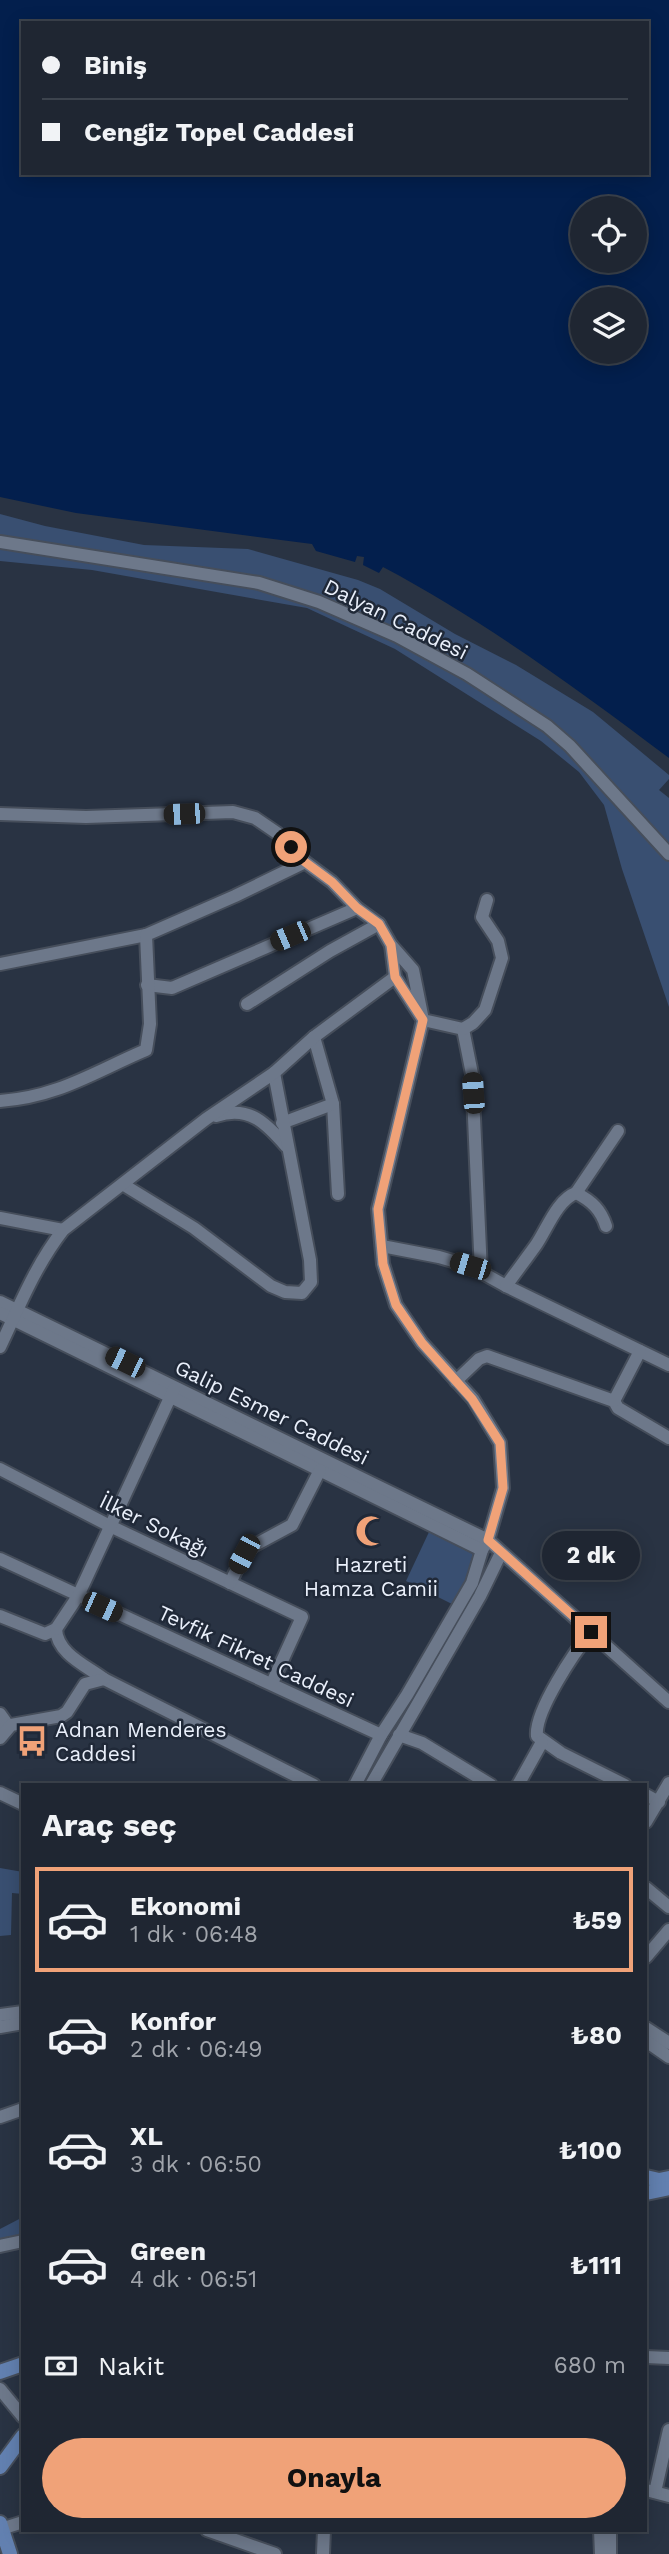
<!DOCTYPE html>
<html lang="tr">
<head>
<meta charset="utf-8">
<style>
	body { margin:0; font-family:"Work Sans",sans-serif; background:#2c323e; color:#f1f3f6; height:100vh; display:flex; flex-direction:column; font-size:26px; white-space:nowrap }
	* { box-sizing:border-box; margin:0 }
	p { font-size:23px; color:#a1a5ac }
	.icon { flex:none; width:38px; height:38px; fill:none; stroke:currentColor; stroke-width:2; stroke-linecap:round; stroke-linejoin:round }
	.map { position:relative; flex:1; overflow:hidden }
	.panel { position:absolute; left:21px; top:1783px; width:626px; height:749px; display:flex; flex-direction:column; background:#1f2632; border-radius:0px; box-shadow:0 4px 18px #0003,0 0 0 2px #3c434d }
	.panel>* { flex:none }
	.guide { position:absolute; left:21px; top:21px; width:628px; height:154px; border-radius:0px; box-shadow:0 4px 18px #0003,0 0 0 2px #3c434d; display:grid; align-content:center; height:154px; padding:0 21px; background:#1f2632 }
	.tools { position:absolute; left:570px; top:196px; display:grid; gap:14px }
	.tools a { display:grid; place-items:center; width:77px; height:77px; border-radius:50%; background:#1f2632; box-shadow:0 4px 18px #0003,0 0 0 2px #3c434d; font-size:35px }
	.end { position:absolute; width:32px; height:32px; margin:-16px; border:9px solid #f0a278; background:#111; box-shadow:0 0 0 4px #111 }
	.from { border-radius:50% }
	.bubble { position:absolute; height:49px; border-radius:24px; background:#1f2632; box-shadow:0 4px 18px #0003,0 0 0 2px #3c434d; font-size:23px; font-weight:700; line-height:49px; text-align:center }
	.car { position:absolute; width:21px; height:42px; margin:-21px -10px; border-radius:9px; box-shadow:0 0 5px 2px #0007; background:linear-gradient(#222 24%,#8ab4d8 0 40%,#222 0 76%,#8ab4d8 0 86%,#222 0) }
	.guide b { display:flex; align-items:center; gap:24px; height:66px; font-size:26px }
	.guide b+b { border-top:2px solid #3c434d }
	.guide i { width:18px; height:18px; background:#f1f3f6 }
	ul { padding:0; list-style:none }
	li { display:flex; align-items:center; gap:21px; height:105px; margin:0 14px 10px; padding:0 7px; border:4px solid transparent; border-radius:0px }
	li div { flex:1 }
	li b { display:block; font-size:26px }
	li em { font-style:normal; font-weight:700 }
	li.selected { border-color:#f0a278 }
	li>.icon { width:63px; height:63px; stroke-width:1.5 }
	h2 { padding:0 21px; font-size:32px; line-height:84px }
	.pay { display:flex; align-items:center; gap:18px; height:77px; padding:0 21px; font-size:26px }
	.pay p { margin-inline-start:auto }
	.button { display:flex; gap:14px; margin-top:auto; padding:14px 21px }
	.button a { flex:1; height:80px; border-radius:42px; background:#f0a278; color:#111; font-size:28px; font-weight:700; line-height:80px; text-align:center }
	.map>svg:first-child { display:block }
	.green { fill:#394f71 }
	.water { fill:#031f4d; fill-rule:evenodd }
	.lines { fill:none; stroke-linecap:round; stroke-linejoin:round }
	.minor-casing { stroke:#464e5b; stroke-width:16 }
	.major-casing { stroke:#464e5b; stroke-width:18 }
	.minor { stroke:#6d788a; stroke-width:12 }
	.major { stroke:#6280b0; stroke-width:14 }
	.route { stroke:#f0a278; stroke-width:9 }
	.labels { text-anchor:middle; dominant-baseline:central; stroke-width:5; stroke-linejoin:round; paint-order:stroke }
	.street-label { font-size:21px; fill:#eaf0fb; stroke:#202938 }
	.poi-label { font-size:21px; fill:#eaf0fb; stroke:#202938 }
</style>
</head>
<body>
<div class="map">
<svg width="669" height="2554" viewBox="0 0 669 2554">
	<rect width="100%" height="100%" fill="#293343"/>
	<g class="green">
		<path d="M0,514L45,526L144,545L248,549L358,580L380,589L455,634L516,665L593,712L669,775V779L659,790L669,798V1007L622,869L604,805L579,772L541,741L395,649L307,608L92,570L0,561Z"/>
		<path d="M429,1532L475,1555L471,1573L454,1605L406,1581Z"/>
		<path d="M0,1868L23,1872V1894L12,1893L11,1935L0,1936Z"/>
		<path d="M23,2217V2237L0,2243V2229Z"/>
	</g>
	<path class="water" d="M0,0H669V758C577,689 485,621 383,567L379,573L363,565L364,557L357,556L355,562L316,551L312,544L76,513L0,497ZM23,23H648V173H23ZM583,208H635V261H583ZM583,299H635V352H583Z"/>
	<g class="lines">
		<defs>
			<g id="minor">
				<path d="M0,542L259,583L319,602L397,636L467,674L547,726L570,746L669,854"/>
				<path d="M0,814L86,817L233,812L255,818L277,833L305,862L332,882L357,908L379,924L391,945L395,977L423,1020L378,1209L383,1264L396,1305L422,1343L473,1399L500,1443L503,1488L488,1540L482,1550L472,1583L407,1695L381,1735L355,1785"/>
				<path d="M391,945L413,970L423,1020L463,1029L472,1074L481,1272"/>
				<path d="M0,964L146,935"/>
				<path d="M147,985L172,988L357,908"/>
				<path d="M247,1004L330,951L379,924"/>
				<path d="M463,1029L473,1023L485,1010L502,958L498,941L482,917L487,900"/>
				<path d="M314,1037L333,1104L338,1194"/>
				<path d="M0,1101C58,1097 94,1072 146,1050L150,1024L146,935L235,896L305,862"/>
				<path d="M216,1116C249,1105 266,1123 286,1146"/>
				<path d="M282,1123L333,1104"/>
				<path d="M124,1185L194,1228L271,1286L285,1292L302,1293L311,1282L310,1260L274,1073"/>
				<path d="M576,1193L618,1131"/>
				<path d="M0,1218L63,1230"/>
				<path d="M382,1246L439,1257L470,1266L506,1286L669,1365"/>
				<path d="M506,1286C516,1272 526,1259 536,1245C547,1229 557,1200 576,1193C592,1201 601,1210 606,1226"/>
				<path d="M0,1302L488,1540L669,1702"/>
				<path d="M0,1313L482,1550"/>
				<path d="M0,1347C19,1307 35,1266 63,1230L206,1119L274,1073L314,1037L395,977"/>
				<path d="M456,1381L479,1359L487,1356L614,1401L618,1408L669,1438"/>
				<path d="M614,1401L640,1351"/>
				<path d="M0,1469L110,1526L302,1617L272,1683"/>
				<path d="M0,1559L381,1735"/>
				<path d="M230,1583L244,1554L253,1546L292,1525L320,1470"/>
				<path d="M0,1616L45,1634L56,1629C57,1654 87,1666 104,1679L314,1785"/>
				<path d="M56,1629L78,1596L174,1389"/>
				<path d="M591,1632C575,1651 534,1712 537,1736L561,1753L625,1785"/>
				<path d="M0,1714L5,1721L6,1729"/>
				<path d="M399,1735L422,1743L491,1785"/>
				<path d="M0,1738L11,1725L61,1716L67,1712L85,1684L104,1679"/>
				<path d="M371,1785L480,1596L501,1553"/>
				<path d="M518,1785L542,1742"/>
				<path d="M0,1793L23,1804"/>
				<path d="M646,1795L659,1802"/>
				<path d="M646,1822L669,1783"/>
				<path d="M646,1888L669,1907"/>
				<path d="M646,1957L669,1930"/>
				<path d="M0,2015L23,2012"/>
				<path d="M0,2027L23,2023"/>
				<path d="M646,2028L669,2043"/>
				<path d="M646,2041L669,2057"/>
				<path d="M0,2117L23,2109"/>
				<path d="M0,2246L23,2241"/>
				<path d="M646,2357L669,2358"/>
				<path d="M0,2389L23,2417"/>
				<path d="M646,2490L669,2496"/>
				<path d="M655,2492L669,2430"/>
				<path d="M1,2529L23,2522"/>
				<path d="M207,2530L275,2554"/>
				<path d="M600,2530L601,2554"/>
				<path d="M610,2530V2554"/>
				<path d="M323,2554L324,2530"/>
			</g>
			<g id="major">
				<path d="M646,2177L659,2180L669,2178"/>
				<path d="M646,2193L669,2188"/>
				<path d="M0,2372L23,2364"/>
				<path d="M0,2467L23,2436"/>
				<path d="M0,2523L10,2554"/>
			</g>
		</defs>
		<use href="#minor" class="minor-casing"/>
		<use href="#major" class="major-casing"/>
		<use href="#minor" class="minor"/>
		<use href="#major" class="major"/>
	</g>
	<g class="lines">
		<path class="route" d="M291,847L305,862L332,882L357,908L379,924L391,945L395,977L423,1020L378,1209L383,1264L396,1305L422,1343L472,1399L500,1443L503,1488L488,1540L591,1632"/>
	</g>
	<defs>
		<symbol id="mosque-bare" viewBox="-9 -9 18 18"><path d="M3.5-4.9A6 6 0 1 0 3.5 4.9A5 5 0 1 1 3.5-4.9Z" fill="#f0a278" stroke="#202938" stroke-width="2.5" paint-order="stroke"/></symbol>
		<symbol id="bus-bare" viewBox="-9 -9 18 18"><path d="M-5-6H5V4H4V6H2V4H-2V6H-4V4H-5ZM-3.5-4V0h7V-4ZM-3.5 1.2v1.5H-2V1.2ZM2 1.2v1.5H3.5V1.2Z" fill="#f0a278" stroke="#202938" stroke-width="2.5" paint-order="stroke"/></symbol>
	</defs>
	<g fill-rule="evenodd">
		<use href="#mosque-bare" x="349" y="1509" width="44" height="44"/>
		<use href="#bus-bare" x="10" y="1719" width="44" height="44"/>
	</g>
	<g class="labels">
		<g class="street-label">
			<text transform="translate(396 619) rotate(26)">Dalyan Caddesi</text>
			<text transform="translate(272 1412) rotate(26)">Galip Esmer Caddesi</text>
			<text transform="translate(154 1525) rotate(26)">İlker Sokağı</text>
			<text transform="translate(256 1656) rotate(25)">Tevfik Fikret Caddesi</text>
		</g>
		<g class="poi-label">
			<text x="371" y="1564">Hazreti<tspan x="371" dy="24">Hamza Camii</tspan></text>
			<text x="55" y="1729" text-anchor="start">Adnan Menderes<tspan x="55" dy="24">Caddesi</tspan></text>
		</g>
	</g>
</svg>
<div class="tools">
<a><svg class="icon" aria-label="locate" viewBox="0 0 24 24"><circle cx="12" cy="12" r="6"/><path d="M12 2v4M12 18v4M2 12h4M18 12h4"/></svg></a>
<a><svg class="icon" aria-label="layers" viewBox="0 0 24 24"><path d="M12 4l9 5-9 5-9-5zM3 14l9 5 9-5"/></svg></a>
</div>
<i class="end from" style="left:291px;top:847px"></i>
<i class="end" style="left:591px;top:1632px"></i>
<div class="bubble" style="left:542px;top:1531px;width:98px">2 dk</div>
<i class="car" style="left:184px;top:814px;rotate:268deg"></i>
<i class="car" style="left:290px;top:936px;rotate:247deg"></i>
<i class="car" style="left:473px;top:1093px;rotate:356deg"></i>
<i class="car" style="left:470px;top:1266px;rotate:287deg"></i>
<i class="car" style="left:125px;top:1362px;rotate:296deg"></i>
<i class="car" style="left:244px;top:1554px;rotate:208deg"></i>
<i class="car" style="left:102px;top:1607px;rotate:114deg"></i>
<div class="guide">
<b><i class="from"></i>Biniş</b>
<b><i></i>Cengiz Topel Caddesi</b>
</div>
<section class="panel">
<h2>Araç seç</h2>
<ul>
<li class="selected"><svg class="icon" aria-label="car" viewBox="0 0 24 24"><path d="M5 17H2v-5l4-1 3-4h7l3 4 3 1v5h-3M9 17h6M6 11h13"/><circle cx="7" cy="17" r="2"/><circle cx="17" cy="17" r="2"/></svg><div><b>Ekonomi</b><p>1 dk · 06:48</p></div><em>₺59</em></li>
<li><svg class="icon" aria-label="car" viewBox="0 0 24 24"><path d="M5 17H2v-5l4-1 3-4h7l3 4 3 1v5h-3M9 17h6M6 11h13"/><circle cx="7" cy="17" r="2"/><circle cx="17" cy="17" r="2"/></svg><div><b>Konfor</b><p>2 dk · 06:49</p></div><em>₺80</em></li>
<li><svg class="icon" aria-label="car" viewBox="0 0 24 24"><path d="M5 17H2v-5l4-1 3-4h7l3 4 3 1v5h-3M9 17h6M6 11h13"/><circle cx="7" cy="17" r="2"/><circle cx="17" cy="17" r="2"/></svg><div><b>XL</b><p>3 dk · 06:50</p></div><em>₺100</em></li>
<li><svg class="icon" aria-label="car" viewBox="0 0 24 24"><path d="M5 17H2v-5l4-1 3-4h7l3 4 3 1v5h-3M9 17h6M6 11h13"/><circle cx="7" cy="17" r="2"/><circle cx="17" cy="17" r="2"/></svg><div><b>Green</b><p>4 dk · 06:51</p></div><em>₺111</em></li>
</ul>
<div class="pay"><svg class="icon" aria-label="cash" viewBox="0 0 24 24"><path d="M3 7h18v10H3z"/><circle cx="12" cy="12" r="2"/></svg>Nakit<p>680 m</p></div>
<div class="button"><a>Onayla</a></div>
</section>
</div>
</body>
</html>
